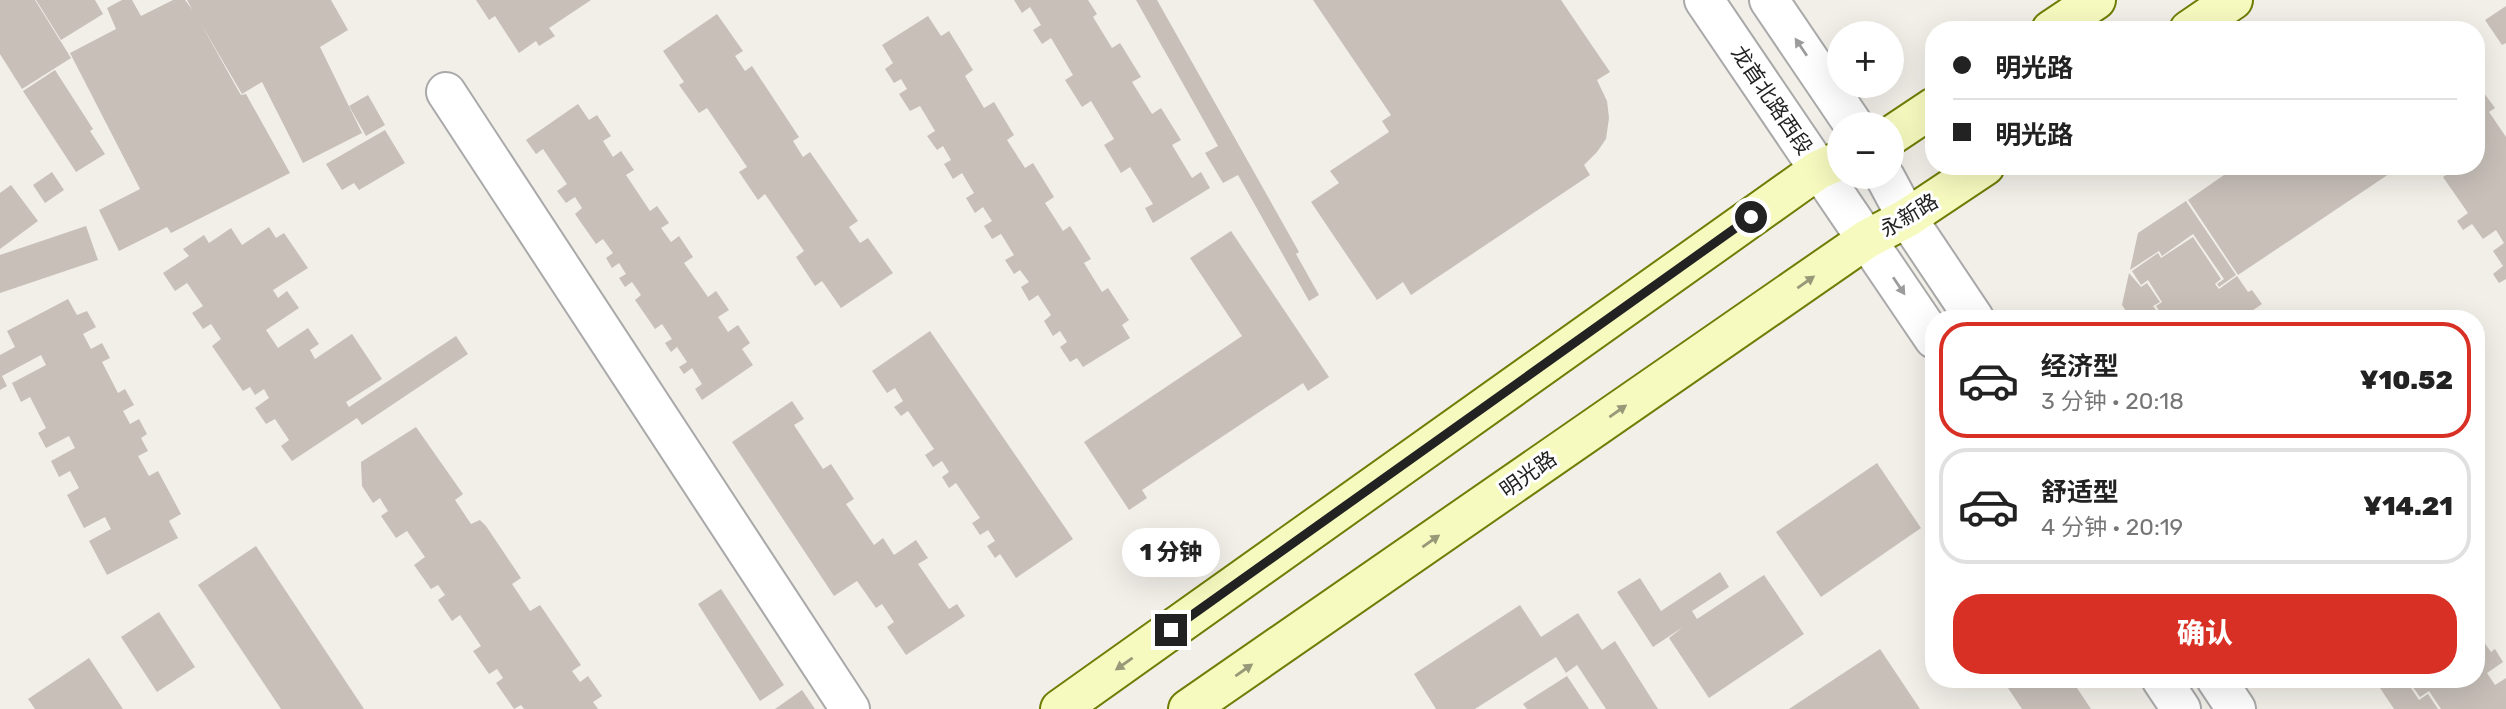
<!DOCTYPE html>
<html lang="zh">
<head>
<meta charset="utf-8">
<style>
	body { margin:0; font-family:Rubik,"Noto Sans SC",sans-serif; background:#f6f6f6; color:#222; height:100vh; display:flex; flex-direction:column; font-size:26px; white-space:nowrap }
	* { box-sizing:border-box; margin:0 }
	p { font-size:23px; color:#767676 }
	.icon { flex:none; width:38px; height:38px; fill:none; stroke:currentColor; stroke-width:2; stroke-linecap:round; stroke-linejoin:round }
	.map { position:relative; flex:1; overflow:hidden }
	.side { position:absolute; left:1925px; top:310px; width:560px; height:378px; display:flex; flex-direction:column; background:#fff; border-radius:28px; box-shadow:0 7px 28px #0002 }
	.side>* { flex:none }
	.hud { position:absolute; left:1925px; top:21px; width:560px; height:154px; border-radius:28px; box-shadow:0 7px 28px #0002; display:grid; align-content:center; height:154px; padding:0 28px; background:#fff }
	.controls { position:absolute; left:1827px; top:21px; display:grid; gap:14px }
	.controls a { display:grid; place-items:center; width:77px; height:77px; border-radius:50%; background:#fff; box-shadow:0 7px 28px #0002; font-size:35px }
	.end { position:absolute; width:32px; height:32px; margin:-16px; border:9px solid #222; background:#fff; box-shadow:0 0 0 4px #fff }
	.from { border-radius:50% }
	.bubble { position:absolute; height:49px; border-radius:24px; background:#fff; box-shadow:0 7px 28px #0002; font-size:23px; font-weight:800; line-height:49px; text-align:center }
	.hud b { display:flex; align-items:center; gap:24px; height:66px; font-size:26px }
	.hud b+b { border-top:2px solid #e0e0e0 }
	.hud i { width:18px; height:18px; background:#222 }
	ul { padding:12px 0 0; list-style:none }
	li { display:flex; align-items:center; gap:21px; height:116px; margin:0 14px 10px; padding:0 14px; border:4px solid #e0e0e0; border-radius:28px }
	li div { flex:1 }
	li b { display:block; font-size:26px }
	li em { font-style:normal; font-weight:800 }
	li.selected { border-color:#d93025 }
	li>.icon { width:63px; height:63px; stroke-width:1.5 }
	.cta { display:flex; gap:14px; margin-top:auto; padding:14px 28px }
	.cta a { flex:1; height:80px; border-radius:28px; background:#d93025; color:#fff; font-size:28px; font-weight:800; line-height:80px; text-align:center }
	.map>svg:first-child { display:block }
	.building { fill:#c7bfb8 }
	.lines { fill:none; stroke-linecap:round; stroke-linejoin:round }
	.minor-casing { stroke:#a9a9a9; stroke-width:42 }
	.tertiary-casing { stroke:#a9a9a9; stroke-width:42 }
	.secondary-casing { stroke:#707d05; stroke-width:42 }
	.minor { stroke:#fff; stroke-width:38 }
	.tertiary { stroke:#fff; stroke-width:38 }
	.secondary { stroke:#f7fabf; stroke-width:38 }
	.oneway { fill:#9c9c9c }
	.oneway2 { fill:#979978 }
	.route { stroke:#222; stroke-width:9 }
	.labels { text-anchor:middle; dominant-baseline:central; stroke-width:6; stroke-linejoin:round; paint-order:stroke }
	.street-label { font-size:21px; fill:#222; stroke:#fff }
</style>
</head>
<body>
<div class="map">
<svg width="2506" height="709" viewBox="0 0 2506 709">
	<rect width="100%" height="100%" fill="#f2efe9"/>
	<g class="building">
		<path d="M0,0H35L71,58L22,89L0,54Z"/>
		<path d="M36,0H95L103,14L61,40Z"/>
		<path d="M122,0H132L141,16L173,0H185L192,9L187,0H331L348,30L320,47L362,133L303,163L262,82L242,94L200,22L238,90L241,95L246,94L290,173L171,233L167,227L119,251L99,210L140,189L70,53L116,29L107,8Z"/>
		<path d="M476,0H591L549,28L555,36L539,46L536,41L519,53L495,16L489,20Z"/>
		<path d="M1014,0H1088L1097,14L1093,17L1112,48L1120,43L1141,77L1132,82L1152,114L1161,108L1181,140L1172,145L1192,178L1201,172L1210,188L1153,223L1145,208L1153,204L1130,167L1121,173L1104,145L1114,139L1091,101L1082,107L1065,80L1073,75L1051,38L1042,44L1033,30L1041,25L1030,7L1022,13Z"/>
		<path d="M1136,0H1157L1299,252L1296,254L1319,295L1309,301L1238,175L1223,183L1205,153L1218,146Z"/>
		<path d="M1313,0H1561L1610,72L1597,80L1607,101L1609,118L1606,139L1597,152L1584,165L1590,175L1411,295L1403,282L1377,300L1311,202L1339,183L1330,171L1389,132L1382,121L1391,115Z"/>
		<path d="M2506,6V43L2502,45L2485,20Z"/>
		<path d="M717,14L743,51L735,56L745,71L752,66L799,137L793,141L803,157L810,152L858,221L849,227L860,243L868,238L893,273L841,308L822,281L815,286L796,257L804,251L765,194L758,200L739,172L747,167L707,108L699,113L679,85L684,82L663,51Z"/>
		<path d="M928,16L941,36L949,31L973,70L965,76L984,108L994,102L1014,135L1007,140L1025,168L1033,163L1054,197L1045,203L1063,231L1070,226L1091,259L1084,263L1102,292L1108,288L1129,320L1122,325L1130,338L1083,367L1077,358L1070,362L1060,347L1067,342L1060,331L1053,336L1044,321L1051,315L1038,295L1029,301L1021,287L1029,282L1020,270L1014,274L1005,260L1014,255L1001,234L992,239L984,226L992,221L983,207L975,213L966,198L974,193L962,173L953,179L944,164L951,160L943,146L937,150L927,136L935,131L920,106L910,111L899,94L907,89L901,79L894,83L885,69L893,63L882,45Z"/>
		<path d="M55,70L93,129L90,131L105,154L76,172L23,91Z"/>
		<path d="M2481,89L2495,108L2489,112L2506,137V279L2499,283L2493,274L2503,266L2493,251L2504,243L2496,230L2483,239L2472,224L2463,230L2457,221L2468,213L2443,177L2455,169L2453,166H2476V92Z"/>
		<path d="M368,95L385,125L366,136L349,106Z"/>
		<path d="M578,104L589,120L597,115L611,136L603,141L613,157L621,151L634,170L626,175L650,211L657,206L669,223L661,228L671,242L679,236L693,257L684,263L708,297L716,291L729,310L718,317L728,332L738,325L750,343L742,349L753,365L702,400L695,389L702,384L692,368L684,374L679,367L687,362L677,347L671,352L665,343L672,339L662,324L655,329L635,300L641,295L632,282L625,287L619,278L626,274L619,263L612,268L606,258L613,253L603,239L596,244L575,214L582,208L575,197L566,203L557,191L567,184L543,149L536,154L526,140Z"/>
		<path d="M385,130L405,163L359,190L354,183L342,190L326,164Z"/>
		<path d="M2237,166H2388L2392,172L2238,275L2188,200Z"/>
		<path d="M52,172L64,190L45,203L33,185Z"/>
		<path d="M11,185L38,221L0,249V193Z"/>
		<path d="M2186,201L2236,275L2219,287L2217,284L2224,279L2193,234L2162,256L2159,251L2130,270L2138,233Z"/>
		<path d="M86,226L98,260L0,293V255Z"/>
		<path d="M269,227L276,238L284,233L308,268L273,290L278,298L287,291L299,308L266,330L278,348L308,328L319,344L310,350L315,359L352,334L382,379L346,402L349,407L456,336L468,354L362,425L357,418L292,461L281,446L289,440L275,419L266,424L255,408L269,398L264,389L255,395L250,387L243,391L212,346L221,339L211,324L203,329L192,313L203,306L187,283L175,291L163,273L189,256L183,249L204,235L209,243L231,228L242,245Z"/>
		<path d="M1231,231L1329,377L1308,391L1303,383L1142,490L1147,498L1129,510L1084,442L1242,336L1190,258Z"/>
		<path d="M2193,237L2221,279L2215,284L2219,289L2237,276L2248,292L2252,290L2262,304L2246,315L2248,318H2164L2156,306L2162,302L2148,280L2141,285L2132,271L2158,253L2161,258Z"/>
		<path d="M2129,273L2141,287L2147,283L2160,302L2153,306L2162,318H2131L2122,305Z"/>
		<path d="M68,299L77,315L87,311L96,327L83,334L91,349L102,343L110,358L102,362L118,393L125,389L134,405L123,411L130,424L139,419L147,434L141,438L148,451L138,456L149,476L158,471L181,514L169,521L178,538L107,575L89,541L111,529L105,517L84,528L67,495L79,488L70,471L59,477L51,461L75,448L69,436L46,448L38,433L46,428L30,397L21,402L12,383L46,365L41,355L2,376L7,386L0,390V355L15,347L7,331Z"/>
		<path d="M930,331L1073,539L1016,578L1000,554L995,558L987,546L995,541L988,530L980,535L972,523L980,518L956,483L949,488L942,477L949,472L942,461L933,467L925,455L934,449L908,411L901,416L894,407L903,401L895,388L887,393L872,371Z"/>
		<path d="M792,401L804,419L794,425L823,469L831,464L854,499L846,504L874,545L883,538L894,555L916,540L928,558L918,564L949,609L957,604L965,616L906,655L887,627L894,622L882,604L876,608L857,581L834,596L732,442Z"/>
		<path d="M416,427L463,494L455,500L471,524L480,520L486,526L521,578L512,584L530,611L540,605L581,665L572,671L580,682L588,676L602,696L593,702L598,709H524L521,705L514,709L496,683L503,678L497,669L489,674L473,651L481,646L460,615L452,621L438,600L445,595L438,585L431,589L414,565L425,557L407,531L396,538L381,516L388,511L384,505L380,498L373,503L362,486L361,462Z"/>
		<path d="M1877,463L1921,528L1821,597L1776,532Z"/>
		<path d="M256,546L364,709H281L198,585Z"/>
		<path d="M1720,572L1729,587L1692,611L1697,619L1764,575L1804,634L1709,698L1669,638L1683,627L1653,647L1617,592L1640,578L1661,611Z"/>
		<path d="M721,589L784,685L760,701L698,604Z"/>
		<path d="M1520,605L1541,637L1578,613L1602,650L1615,641L1658,709H1606L1577,665L1566,673L1556,657L1475,709H1436L1414,674Z"/>
		<path d="M159,612L195,667L157,692L121,637Z"/>
		<path d="M2479,635L2491,652L2495,649L2503,662L2487,673L2495,685L2506,678V709H2441L2429,691L2420,697L2407,679H2476V636Z"/>
		<path d="M1880,649L1920,709H1789Z"/>
		<path d="M89,658L123,709H35L28,699Z"/>
		<path d="M1567,676L1589,709H1527L1523,704Z"/>
		<path d="M2002,679H2071L2091,709H2022Z"/>
		<path d="M2374,679H2405L2419,700L2428,694L2438,709H2394Z"/>
		<path d="M802,690L815,709H775Z"/>
	</g>
	<g class="lines">
		<defs>
			<path id="minor" d="M446,92L850,709"/>
			<g id="tertiary">
				<path d="M1704,0L1934,339"/>
				<path d="M1769,0L1853,124"/>
				<path d="M1885,177L1907,218L1974,318"/>
				<path d="M2161,679L2181,709"/>
				<path d="M2216,679L2236,709"/>
			</g>
			<g id="secondary">
				<path d="M2051,30L2096,0"/>
				<path d="M2189,30L2233,0"/>
				<path d="M1892,135L1934,107"/>
				<path d="M1060,709L1818,170L1839,161"/>
				<path d="M1188,709L1867,239L1907,218L1985,166"/>
			</g>
		</defs>
		<use href="#minor" class="minor-casing"/>
		<use href="#tertiary" class="tertiary-casing"/>
		<use href="#secondary" class="secondary-casing"/>
		<use href="#minor" class="minor"/>
		<use href="#tertiary" class="tertiary"/>
		<use href="#secondary" class="secondary"/>
	</g>
	<defs><path id="oneway-solid" d="M-6-.8H1V-3.2L6.5 0L1 3.2V.8H-6Z" transform="scale(1.75)"/></defs>
	<g class="oneway">
		<use href="#oneway-solid" transform="translate(1801 47) rotate(-124)"/>
		<use href="#oneway-solid" transform="translate(1899 286) rotate(56)"/>
	</g>
	<g class="oneway2">
		<use href="#oneway-solid" transform="translate(1806 282) rotate(-35)"/>
		<use href="#oneway-solid" transform="translate(1618 411) rotate(-35)"/>
		<use href="#oneway-solid" transform="translate(1431 541) rotate(-35)"/>
		<use href="#oneway-solid" transform="translate(1124 664) rotate(145)"/>
		<use href="#oneway-solid" transform="translate(1244 670) rotate(-35)"/>
	</g>
	<g class="lines">
		<path class="route" d="M1171,630L1751,217"/>
	</g>
	<g class="labels">
		<g class="street-label">
			<text transform="translate(1772 100) rotate(56)">龙首北路西段</text>
			<text transform="translate(1909 215) rotate(-31)">永新路</text>
			<text transform="translate(1528 474) rotate(-35)">明光路</text>
		</g>
	</g>
</svg>
<div class="controls">
<a>+</a>
<a>−</a>
</div>
<i class="end from" style="left:1751px;top:217px"></i>
<i class="end" style="left:1171px;top:630px"></i>
<div class="bubble" style="left:1122px;top:528px;width:98px">1 分钟</div>
<div class="hud">
<b><i class="from"></i>明光路</b>
<b><i></i>明光路</b>
</div>
<section class="side">
<ul>
<li class="selected"><svg class="icon" aria-label="car" viewBox="0 0 24 24"><path d="M5 17H2v-5l4-1 3-4h7l3 4 3 1v5h-3M9 17h6M6 11h13"/><circle cx="7" cy="17" r="2"/><circle cx="17" cy="17" r="2"/></svg><div><b>经济型</b><p>3 分钟 · 20:18</p></div><em>¥10.52</em></li>
<li><svg class="icon" aria-label="car" viewBox="0 0 24 24"><path d="M5 17H2v-5l4-1 3-4h7l3 4 3 1v5h-3M9 17h6M6 11h13"/><circle cx="7" cy="17" r="2"/><circle cx="17" cy="17" r="2"/></svg><div><b>舒适型</b><p>4 分钟 · 20:19</p></div><em>¥14.21</em></li>
</ul>
<div class="cta"><a>确认</a></div>
</section>
</div>
</body>
</html>
